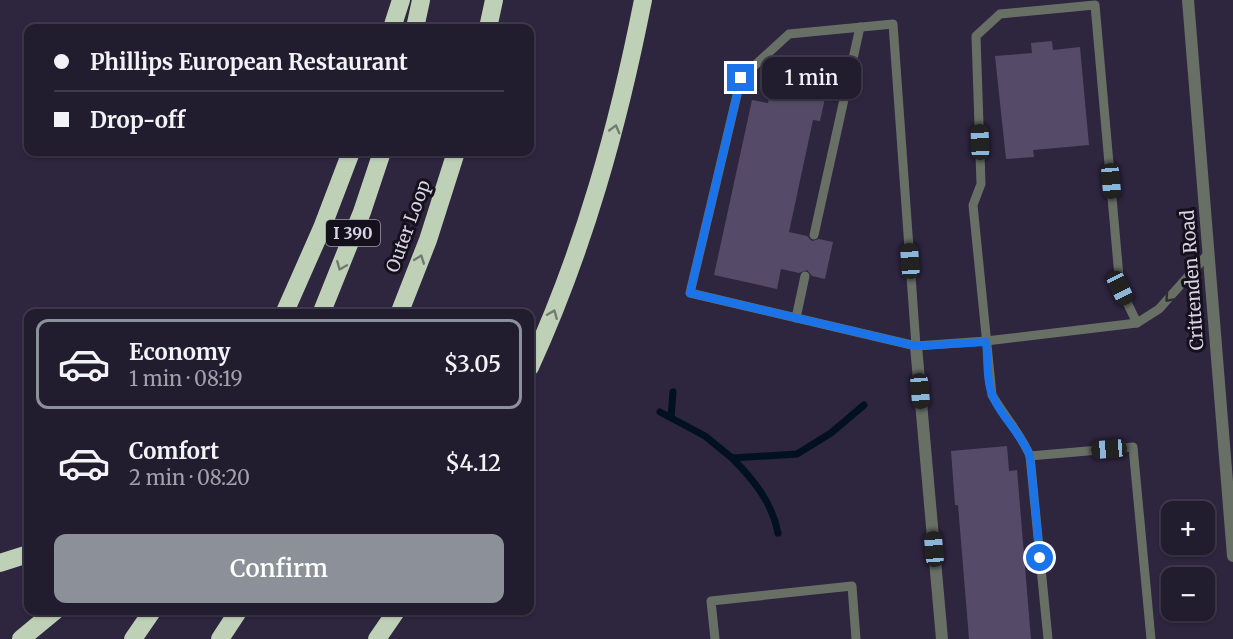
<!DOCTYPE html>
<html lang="en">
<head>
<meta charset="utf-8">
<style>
	body { margin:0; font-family:Merriweather,serif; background:#2a2537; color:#f1f3f6; height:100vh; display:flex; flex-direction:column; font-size:22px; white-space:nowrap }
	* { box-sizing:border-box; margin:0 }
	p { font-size:20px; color:#a2a1aa }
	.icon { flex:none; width:33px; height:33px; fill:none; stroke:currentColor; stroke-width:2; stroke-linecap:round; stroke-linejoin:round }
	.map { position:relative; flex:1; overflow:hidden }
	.details { position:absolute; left:24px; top:309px; width:510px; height:306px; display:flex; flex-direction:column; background:#221c2f; border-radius:12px; box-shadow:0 2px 4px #0004,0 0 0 2px #3f3a4b }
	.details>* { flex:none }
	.guide { position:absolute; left:24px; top:24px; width:510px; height:132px; border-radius:12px; box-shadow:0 2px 4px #0004,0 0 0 2px #3f3a4b; display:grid; align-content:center; height:132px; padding:0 30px; background:#221c2f }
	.fabs { position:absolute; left:1161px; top:501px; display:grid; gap:12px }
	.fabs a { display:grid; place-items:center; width:54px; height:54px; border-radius:12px; background:#221c2f; box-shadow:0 2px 4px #0004,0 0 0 2px #3f3a4b; font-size:30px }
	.end { position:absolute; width:27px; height:27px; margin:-14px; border:8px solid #1a73e8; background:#fff; box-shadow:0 0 0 3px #fff }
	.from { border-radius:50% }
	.bubble { position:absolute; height:42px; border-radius:12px; background:#221c2f; box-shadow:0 2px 4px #0004,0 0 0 2px #3f3a4b; font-size:20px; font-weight:600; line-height:42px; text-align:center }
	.car { position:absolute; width:18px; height:36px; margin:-18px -9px; border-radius:8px; box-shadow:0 0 4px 2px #0007; background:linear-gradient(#222 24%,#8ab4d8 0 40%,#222 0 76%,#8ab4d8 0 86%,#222 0) }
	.guide b { display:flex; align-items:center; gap:21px; height:57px; font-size:22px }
	.guide b+b { border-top:2px solid #3f3a4b }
	.guide i { width:15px; height:15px; background:#f1f3f6 }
	ul { padding:10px 0 0; list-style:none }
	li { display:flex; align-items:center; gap:18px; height:90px; margin:0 12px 9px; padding:0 18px; border:3px solid transparent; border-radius:12px }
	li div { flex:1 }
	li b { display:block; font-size:22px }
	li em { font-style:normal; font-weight:600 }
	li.selected { border-color:#8c9099 }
	li>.icon { width:54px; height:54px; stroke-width:1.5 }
	.action { display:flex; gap:12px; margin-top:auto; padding:12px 30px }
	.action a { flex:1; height:69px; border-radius:12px; background:#8c9099; color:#fff; font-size:24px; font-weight:600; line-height:69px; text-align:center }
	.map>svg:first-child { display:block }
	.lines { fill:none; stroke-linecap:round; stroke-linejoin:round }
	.stream { stroke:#021121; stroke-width:7 }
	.building { fill:#554b68 }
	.service { stroke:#687066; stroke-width:9 }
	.minor { stroke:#687066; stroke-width:12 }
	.tertiary { stroke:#687066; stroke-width:12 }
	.motorway { stroke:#bed1b7; stroke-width:18 }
	.oneway { stroke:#727b71 }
	.oneway2 { stroke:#2e2e32 }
	.route { stroke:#1a73e8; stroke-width:8 }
	.labels { text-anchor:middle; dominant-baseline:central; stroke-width:6; stroke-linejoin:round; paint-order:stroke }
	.shield { fill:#15111c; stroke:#9e9aa9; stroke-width:1.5 }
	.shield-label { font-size:16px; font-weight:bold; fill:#d9d4e5 }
	.street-label { font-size:18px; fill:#d9d4e5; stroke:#15111c }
</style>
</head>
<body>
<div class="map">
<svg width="1233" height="639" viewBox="0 0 1233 639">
	<rect width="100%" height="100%" fill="#2e253f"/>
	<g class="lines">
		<g class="stream">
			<path d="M660,412L705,436L732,458L797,454L831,433L864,405"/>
			<path d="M671,417L673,392"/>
			<path d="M732,458C753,479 772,502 778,533"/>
		</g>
	</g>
	<g class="building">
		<path d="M1052,41L1053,50L1080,47L1089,145L1033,150L1034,157L1006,159L995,56L1032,53L1031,43Z"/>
		<path d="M776,64L830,75L820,121L813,120L789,232L807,236L812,241L819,239L833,242L825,279L812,276L807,270L799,273L781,269L777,289L714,275L752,100L768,103Z"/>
		<path d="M1007,446L1009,471L1017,470L1031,639H969L958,505H955L951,451Z"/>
	</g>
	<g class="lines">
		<g class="service">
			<path d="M814,235L860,27"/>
			<path d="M796,318L805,276"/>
			<path d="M916,346L893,24L789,34L741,78L690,293L916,346L986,341L1137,323L1159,309L1208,254"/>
			<path d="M1030,456L1133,447L1151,639"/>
			<path d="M715,639L711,601L852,586L856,639"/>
			<path d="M1048,639L1030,456C1021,434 1004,416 992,395L973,205L981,184L976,36L1000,14L1095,5L1120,288L1137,323"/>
		</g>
		<path class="minor" d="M916,346L942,639"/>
		<path class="tertiary" d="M1188,0L1233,556"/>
		<g class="motorway">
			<path d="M392,28L401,0"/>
			<path d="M415,28L421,0"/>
			<path d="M488,28L494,0"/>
			<path d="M284,314L322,228L351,152"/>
			<path d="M321,314L362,212L382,152"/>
			<path d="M399,314L428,240L456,152"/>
			<path d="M530,367C584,249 618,127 643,0"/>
			<path d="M0,563L28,554"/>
			<path d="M21,639L56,610"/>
			<path d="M133,639L153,610"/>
			<path d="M220,639L239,610"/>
			<path d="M377,639L397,610"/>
		</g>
	</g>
	<defs><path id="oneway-chevron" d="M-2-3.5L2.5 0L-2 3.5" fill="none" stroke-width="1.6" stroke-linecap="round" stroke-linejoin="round" transform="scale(1.5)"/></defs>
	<g class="oneway">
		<use href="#oneway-chevron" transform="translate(615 129) rotate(-75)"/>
		<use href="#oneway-chevron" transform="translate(420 259) rotate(-69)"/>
		<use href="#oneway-chevron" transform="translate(341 266) rotate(112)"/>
		<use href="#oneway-chevron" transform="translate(553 314) rotate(-68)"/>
	</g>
	<use class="oneway2" href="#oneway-chevron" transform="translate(1169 298) rotate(131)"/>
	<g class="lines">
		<path class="route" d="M741,78L690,293L916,346L986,342C988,358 986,382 993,397C1003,419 1021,434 1030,456L1040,558"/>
	</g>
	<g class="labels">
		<rect class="shield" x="326" y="220" width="54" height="26" rx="4.5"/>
		<g class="shield-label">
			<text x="353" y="233">I 390</text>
		</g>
		<g class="street-label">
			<text transform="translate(408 226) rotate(-70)">Outer Loop</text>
			<text transform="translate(1192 280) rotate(-94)">Crittenden Road</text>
		</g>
	</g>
</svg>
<div class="fabs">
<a>+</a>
<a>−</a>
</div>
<i class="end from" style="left:1040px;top:558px"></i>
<i class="end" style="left:741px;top:78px"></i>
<div class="bubble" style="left:762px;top:57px;width:99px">1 min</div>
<i class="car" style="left:980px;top:142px;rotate:358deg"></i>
<i class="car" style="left:1111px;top:181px;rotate:175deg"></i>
<i class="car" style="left:910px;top:261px;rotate:356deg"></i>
<i class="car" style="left:1120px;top:288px;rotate:154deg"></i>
<i class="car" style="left:920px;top:391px;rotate:175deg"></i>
<i class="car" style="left:1109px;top:449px;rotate:265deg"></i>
<i class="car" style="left:934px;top:549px;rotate:355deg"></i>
<div class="guide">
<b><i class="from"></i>Phillips European Restaurant</b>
<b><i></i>Drop-off</b>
</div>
<section class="details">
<ul>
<li class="selected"><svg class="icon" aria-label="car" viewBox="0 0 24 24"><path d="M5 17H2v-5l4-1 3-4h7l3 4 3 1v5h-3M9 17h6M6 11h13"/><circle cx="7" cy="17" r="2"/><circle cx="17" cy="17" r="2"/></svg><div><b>Economy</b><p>1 min · 08:19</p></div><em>$3.05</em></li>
<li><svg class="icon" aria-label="car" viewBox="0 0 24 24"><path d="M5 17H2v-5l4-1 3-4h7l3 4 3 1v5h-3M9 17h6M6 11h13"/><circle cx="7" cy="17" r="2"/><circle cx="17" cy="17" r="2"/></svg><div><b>Comfort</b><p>2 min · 08:20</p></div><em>$4.12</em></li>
</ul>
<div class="action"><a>Confirm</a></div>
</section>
</div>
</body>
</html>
